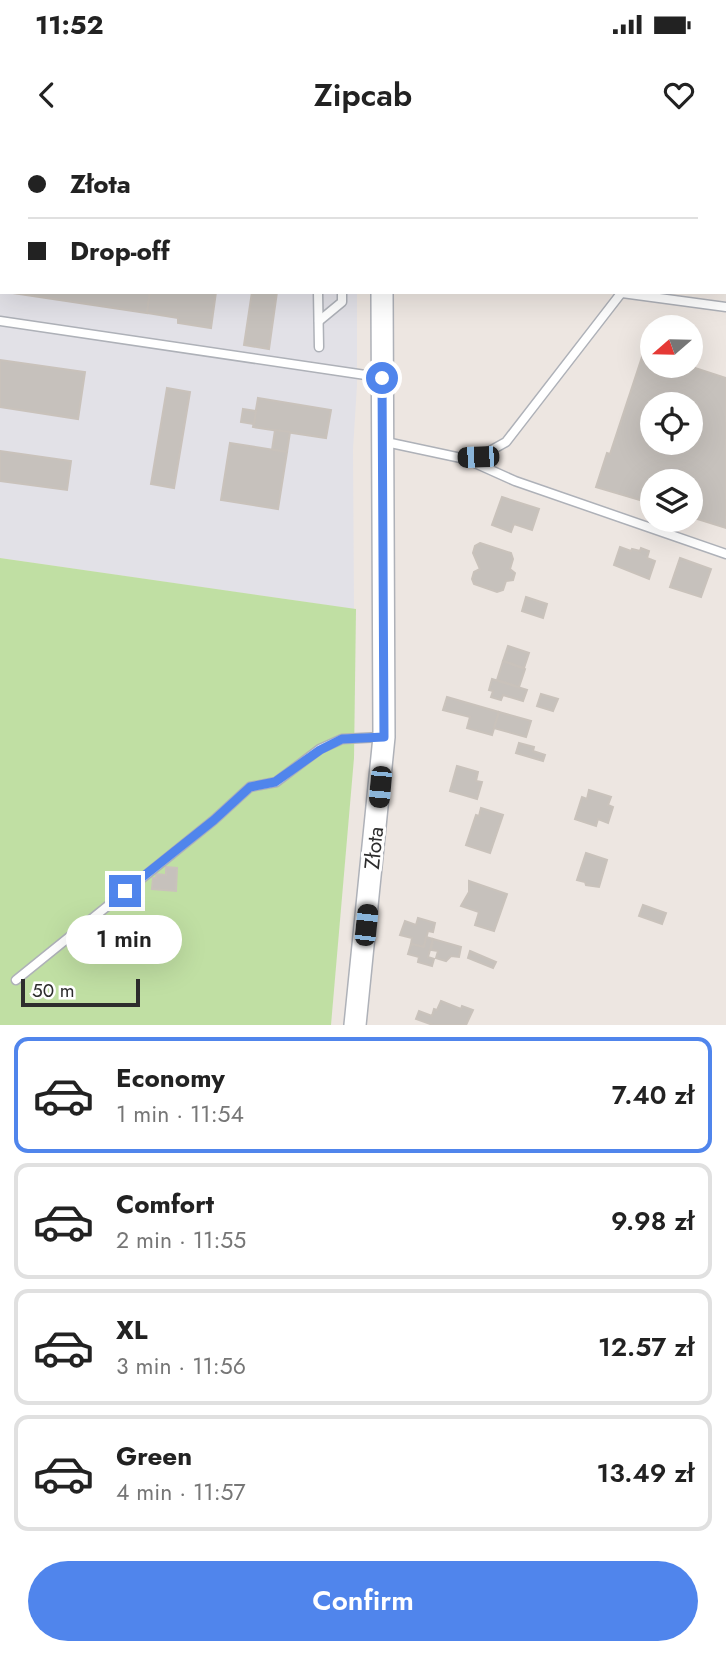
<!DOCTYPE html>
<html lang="en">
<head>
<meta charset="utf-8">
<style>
	body { margin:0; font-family:Jost,sans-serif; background:#f2f2f2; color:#222; height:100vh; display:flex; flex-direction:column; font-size:26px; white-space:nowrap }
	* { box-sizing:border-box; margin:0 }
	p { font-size:23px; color:#767676 }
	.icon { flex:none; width:38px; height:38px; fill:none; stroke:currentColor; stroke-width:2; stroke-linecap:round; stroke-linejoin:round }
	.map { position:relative; height:885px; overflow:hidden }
	.drawer { display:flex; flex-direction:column; background:#fff; flex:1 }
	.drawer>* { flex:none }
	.guide { position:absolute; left:0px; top:0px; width:726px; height:154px; box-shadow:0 7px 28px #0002; display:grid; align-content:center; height:154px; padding:0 28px; background:#fff }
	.needle { width:46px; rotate:250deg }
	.tools { position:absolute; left:640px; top:175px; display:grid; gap:14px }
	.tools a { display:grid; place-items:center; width:63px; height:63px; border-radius:50%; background:#fff; box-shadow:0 7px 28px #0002; font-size:35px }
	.scale { position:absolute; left:21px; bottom:18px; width:119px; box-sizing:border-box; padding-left:7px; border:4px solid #2d2d2d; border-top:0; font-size:19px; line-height:24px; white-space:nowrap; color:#2d2d2d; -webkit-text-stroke:5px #fff; paint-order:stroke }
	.end { position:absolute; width:32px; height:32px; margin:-16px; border:9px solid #5085ec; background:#fff; box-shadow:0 0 0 4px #fff }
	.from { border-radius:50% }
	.bubble { position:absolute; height:49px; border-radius:24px; background:#fff; box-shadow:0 7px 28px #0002; font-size:23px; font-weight:600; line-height:49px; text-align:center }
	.car { position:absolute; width:21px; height:42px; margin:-21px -10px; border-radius:9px; box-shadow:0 0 5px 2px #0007; background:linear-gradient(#222 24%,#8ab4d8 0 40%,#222 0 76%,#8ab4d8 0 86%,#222 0) }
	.guide b { display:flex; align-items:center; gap:24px; height:66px; font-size:26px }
	.guide b+b { border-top:2px solid #e0e0e0 }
	.guide i { width:18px; height:18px; background:#222 }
	ul { padding:12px 0 0; list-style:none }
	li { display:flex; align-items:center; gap:21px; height:116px; margin:0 14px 10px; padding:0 14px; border:4px solid #e0e0e0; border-radius:14px }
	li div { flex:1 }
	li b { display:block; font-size:26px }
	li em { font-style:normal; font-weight:600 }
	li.on { border-color:#5085ec }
	li>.icon { width:63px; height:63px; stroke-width:1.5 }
	.button { display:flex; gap:14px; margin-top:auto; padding:14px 28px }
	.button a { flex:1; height:80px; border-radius:42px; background:#5085ec; color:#fff; font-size:28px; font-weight:600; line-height:80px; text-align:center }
	.status { display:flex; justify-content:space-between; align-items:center; height:49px; padding:0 35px; background:#fff; direction:ltr }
	.status svg { height:19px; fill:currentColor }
	header { display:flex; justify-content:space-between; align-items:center; height:91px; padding:0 28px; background:#fff; font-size:32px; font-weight:600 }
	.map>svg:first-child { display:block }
	.industrial { fill:#e2e1e7 }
	.green { fill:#c0dfa3 }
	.building { fill:#c6c1bc; stroke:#c9c2bb; stroke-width:2; fill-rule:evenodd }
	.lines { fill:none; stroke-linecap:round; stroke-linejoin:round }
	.lane-casing { stroke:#aeb1b8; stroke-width:11 }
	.secondary-casing { stroke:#aeb1b8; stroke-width:24 }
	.lane { stroke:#fff; stroke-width:8 }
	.secondary { stroke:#fff; stroke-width:21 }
	.route { stroke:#5085ec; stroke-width:9 }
	.labels { text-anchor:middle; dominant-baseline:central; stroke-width:6; stroke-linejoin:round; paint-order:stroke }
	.street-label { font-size:21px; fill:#2d2d2d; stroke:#fff }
</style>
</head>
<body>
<div class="status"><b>11:52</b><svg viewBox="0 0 49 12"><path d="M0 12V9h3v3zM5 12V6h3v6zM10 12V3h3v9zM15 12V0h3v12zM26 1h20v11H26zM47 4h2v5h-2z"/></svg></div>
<header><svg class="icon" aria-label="back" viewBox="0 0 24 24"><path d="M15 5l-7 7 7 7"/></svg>Zipcab<svg class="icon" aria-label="heart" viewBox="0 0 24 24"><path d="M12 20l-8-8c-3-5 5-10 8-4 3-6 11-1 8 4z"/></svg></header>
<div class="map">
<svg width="726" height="885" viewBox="0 0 726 885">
	<rect width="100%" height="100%" fill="#ede6e1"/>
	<path class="industrial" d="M0,0H356L2,2V152H357V245L353,309L354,469L0,418Z"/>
	<path class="green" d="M0,418L356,469L354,618L331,885H0Z"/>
	<g class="building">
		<path d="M0,0H173L2,2V152Z"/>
		<path d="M173,0H238L172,2Z"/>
		<path d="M6,152H150L147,173Z"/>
		<path d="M150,152H216L211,188L178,183V178L147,173Z"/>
		<path d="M252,152H277L269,209L244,205Z"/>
		<path d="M644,211L653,214V226H689L726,238V388L691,377V341H653V364L596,347L607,313L610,314ZM653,264H691V303H653Z"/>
		<path d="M0,220L85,232L78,279L0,267Z"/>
		<path d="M167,248L190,252L174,348L151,344Z"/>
		<path d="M258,258L331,270L326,298L253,287Z"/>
		<path d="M243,269L256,271L254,284L241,282Z"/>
		<path d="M275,290L290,292L287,312L272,310Z"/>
		<path d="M230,303L287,312L278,369L221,360Z"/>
		<path d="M0,311L71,321L67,350L0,341Z"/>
		<path d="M502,357L539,369L532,390L514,384L511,392L492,385Z"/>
		<path d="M480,403L511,413L513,419L510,429L515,433L513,440L506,441L503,450L497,452L474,444L472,439L474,432L480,429L473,413L475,406Z"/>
		<path d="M620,407L631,411L632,409L640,411L641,408L649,411L647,418L655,421L649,439L614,425Z"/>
		<path d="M680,418L711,429L701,457L670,447Z"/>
		<path d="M526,457L547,464L543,478L522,471Z"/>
		<path d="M508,506L529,513L524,528L503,521Z"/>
		<path d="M503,521L525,529L519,547L497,540Z"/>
		<path d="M492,539L527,550L523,561L503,555L501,560L491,557L493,551L489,550Z"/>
		<path d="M541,554L558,559L553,571L537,566Z"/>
		<path d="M447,557L499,572L492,595L467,588L470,577L443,570Z"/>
		<path d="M499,572L531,581L526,597L494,588Z"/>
		<path d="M519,603L534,607L533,611L545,615L543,621L516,613Z"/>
		<path d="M457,626L478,632L476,641L482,642L477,659L450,651Z"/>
		<path d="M589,650L611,657L608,665L613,667L608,683L598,679L596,686L575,679L582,657L587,659Z"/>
		<path d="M481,668L503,675L490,713L466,705L476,675L479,676Z"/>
		<path d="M586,713L607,720L599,747L586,745L585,742L577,740Z"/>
		<path d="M166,727L177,728L176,751L152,749L153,738H156V734L166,735Z"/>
		<path d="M469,741L507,754L494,791L475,785L479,772L461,766L469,752Z"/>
		<path d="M643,765L666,773L662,784L639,776Z"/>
		<path d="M418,778L435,783L433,792L428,791L424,807L411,804L412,798L400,795L405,781L416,785Z"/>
		<path d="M426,797L433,799L428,817L434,819L432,826L418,822L419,817L408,814L411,804L424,807Z"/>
		<path d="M433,799L461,807L459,817L451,816L446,821L436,818L438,811L431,810Z"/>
		<path d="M470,811L496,822L493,828L468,818Z"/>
		<path d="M441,861L461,869L462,866L473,870L466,885H433L416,879L419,871L432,876L434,869L437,870Z"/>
	</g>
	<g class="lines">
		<defs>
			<g id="lane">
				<path d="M317,0V2"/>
				<path d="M340,0V2"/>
				<path d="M655,2V0"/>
				<path d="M318,152L319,207"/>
				<path d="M622,153L726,167"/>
				<path d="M0,181L379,237"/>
				<path d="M319,181L342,162V152"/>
				<path d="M386,302L461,318L479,317L506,302L622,152"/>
				<path d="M466,319L515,341L726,414"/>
				<path d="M16,840L214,680L250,647L276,642L320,609L342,599L381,597"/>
			</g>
			<g id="secondary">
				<path d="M381,0V2"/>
				<path d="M355,885L384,597L382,152"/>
			</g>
		</defs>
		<use href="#lane" class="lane-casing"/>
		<use href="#secondary" class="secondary-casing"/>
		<use href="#lane" class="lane"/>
		<use href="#secondary" class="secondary"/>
	</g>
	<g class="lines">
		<path class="route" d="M125,751L214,680L250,647L275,642L320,610L342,599L384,597L382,238"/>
	</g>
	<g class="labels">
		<g class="street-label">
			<text transform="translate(374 708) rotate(-84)">Złota</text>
		</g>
	</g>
</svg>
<div class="tools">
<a><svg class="needle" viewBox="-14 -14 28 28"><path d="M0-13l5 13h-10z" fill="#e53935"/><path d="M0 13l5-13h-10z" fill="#767676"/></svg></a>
<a><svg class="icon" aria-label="locate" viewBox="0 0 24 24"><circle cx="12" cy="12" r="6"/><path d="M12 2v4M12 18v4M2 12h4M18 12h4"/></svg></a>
<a><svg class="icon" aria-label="layers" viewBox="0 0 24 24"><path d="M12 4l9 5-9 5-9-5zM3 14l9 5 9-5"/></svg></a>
</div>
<div class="scale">50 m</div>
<i class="end from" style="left:382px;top:238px"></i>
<i class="end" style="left:125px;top:751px"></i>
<div class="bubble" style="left:66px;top:775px;width:116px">1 min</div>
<i class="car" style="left:478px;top:317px;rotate:268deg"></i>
<i class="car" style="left:380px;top:647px;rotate:185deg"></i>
<i class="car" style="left:366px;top:785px;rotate:6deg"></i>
<div class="guide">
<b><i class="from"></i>Złota</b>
<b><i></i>Drop-off</b>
</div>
</div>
<section class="drawer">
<ul>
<li class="on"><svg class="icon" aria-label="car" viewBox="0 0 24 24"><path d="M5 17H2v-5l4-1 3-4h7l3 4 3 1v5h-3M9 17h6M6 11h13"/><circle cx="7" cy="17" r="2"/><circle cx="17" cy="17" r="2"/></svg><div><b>Economy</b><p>1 min · 11:54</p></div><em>7.40 zł</em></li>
<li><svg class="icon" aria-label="car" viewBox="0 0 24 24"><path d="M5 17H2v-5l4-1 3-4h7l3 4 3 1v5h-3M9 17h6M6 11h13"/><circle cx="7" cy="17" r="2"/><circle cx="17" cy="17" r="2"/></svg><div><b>Comfort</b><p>2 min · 11:55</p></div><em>9.98 zł</em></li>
<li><svg class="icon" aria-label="car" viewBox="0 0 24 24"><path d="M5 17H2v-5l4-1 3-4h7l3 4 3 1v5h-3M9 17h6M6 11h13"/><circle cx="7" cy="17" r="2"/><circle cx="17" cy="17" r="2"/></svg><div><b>XL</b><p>3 min · 11:56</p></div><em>12.57 zł</em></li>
<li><svg class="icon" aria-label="car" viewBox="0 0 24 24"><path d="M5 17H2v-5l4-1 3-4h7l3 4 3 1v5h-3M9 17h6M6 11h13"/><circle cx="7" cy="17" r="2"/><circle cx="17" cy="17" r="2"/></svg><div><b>Green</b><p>4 min · 11:57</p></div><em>13.49 zł</em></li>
</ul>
<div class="button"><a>Confirm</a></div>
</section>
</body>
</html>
